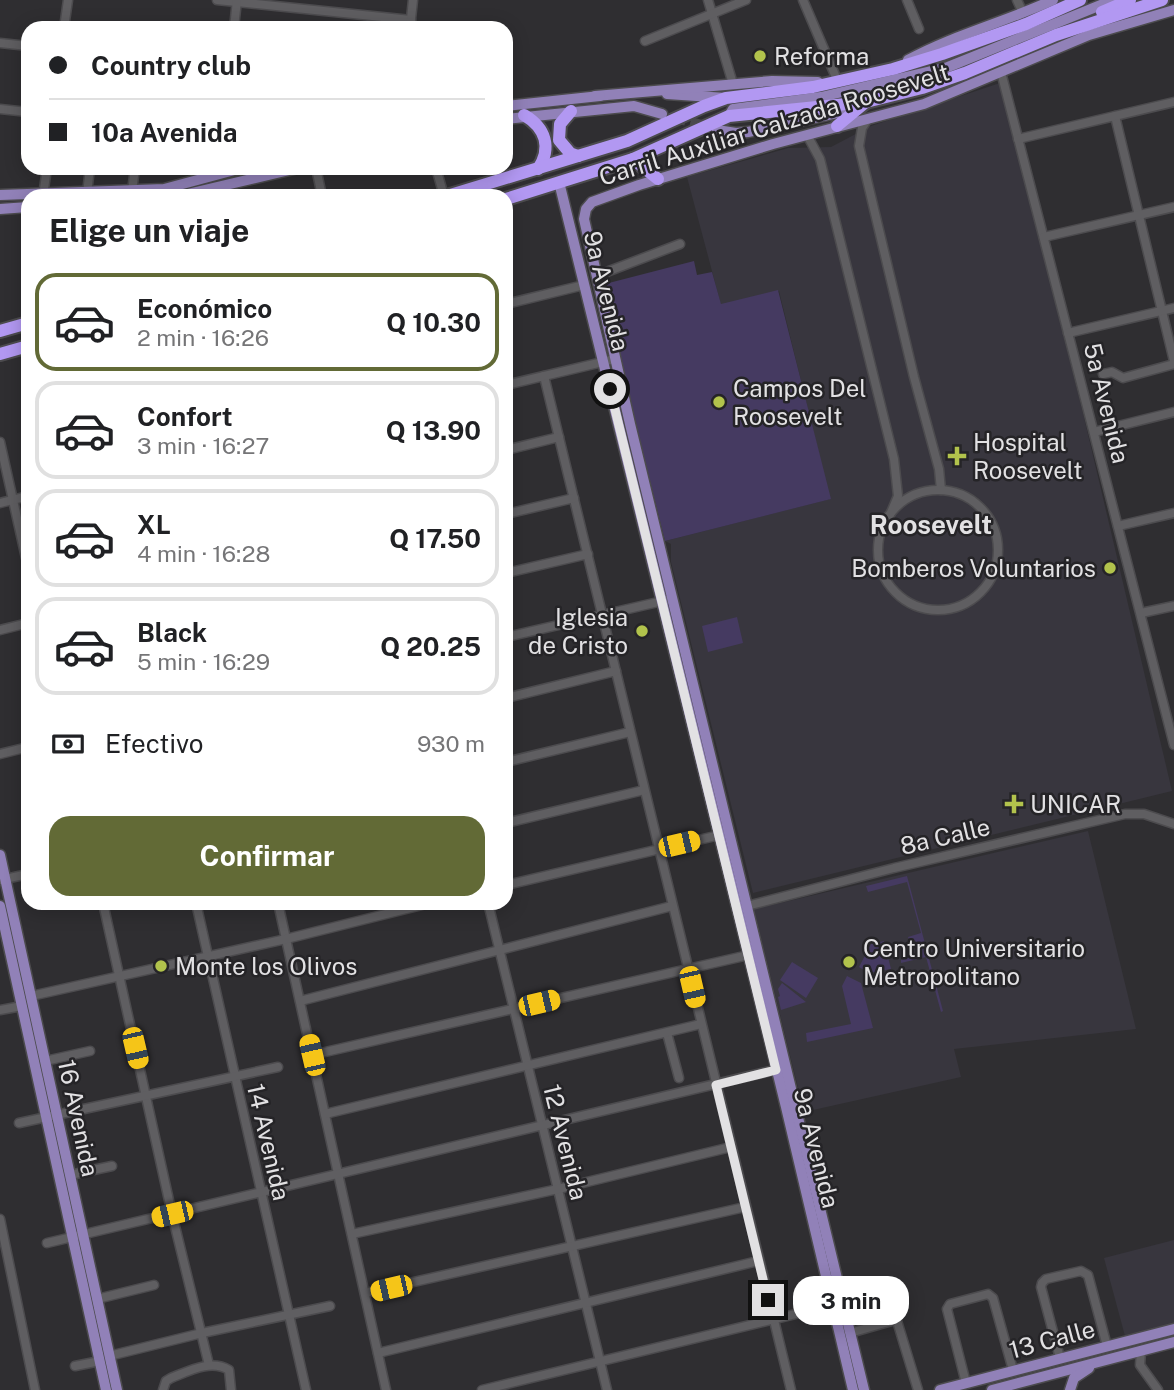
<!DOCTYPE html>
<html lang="es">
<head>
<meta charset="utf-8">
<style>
	body { margin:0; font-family:"Public Sans",sans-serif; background:#f2f2f2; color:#202124; height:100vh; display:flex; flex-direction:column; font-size:26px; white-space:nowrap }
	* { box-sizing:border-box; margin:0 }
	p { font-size:23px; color:#757577 }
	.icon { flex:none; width:38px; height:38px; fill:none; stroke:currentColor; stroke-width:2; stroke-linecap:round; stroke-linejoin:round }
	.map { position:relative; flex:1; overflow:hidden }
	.sheet { position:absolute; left:21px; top:189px; width:492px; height:721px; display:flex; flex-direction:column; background:#fff; border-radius:21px; box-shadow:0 4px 18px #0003 }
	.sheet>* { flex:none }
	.hud { position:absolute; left:21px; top:21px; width:492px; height:154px; border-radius:21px; box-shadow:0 4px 18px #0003; display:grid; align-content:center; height:154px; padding:0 28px; background:#fff }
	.end { position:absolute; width:32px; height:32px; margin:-16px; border:9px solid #e2e1e3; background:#111; box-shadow:0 0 0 4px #111 }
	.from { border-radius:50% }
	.bubble { position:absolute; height:49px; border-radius:21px; background:#fff; box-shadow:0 4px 18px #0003; font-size:23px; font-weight:700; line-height:49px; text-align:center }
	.car { position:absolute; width:21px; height:42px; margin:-21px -10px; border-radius:9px; box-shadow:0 0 5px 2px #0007; background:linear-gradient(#f5c518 24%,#345 0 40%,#f5c518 0 76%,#345 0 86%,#f5c518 0) }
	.hud b { display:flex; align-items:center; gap:24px; height:66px; font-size:26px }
	.hud b+b { border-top:2px solid #e0e0e0 }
	.hud i { width:18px; height:18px; background:#202124 }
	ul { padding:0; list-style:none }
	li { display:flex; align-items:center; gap:21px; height:98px; margin:0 14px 10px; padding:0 14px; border:4px solid #e0e0e0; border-radius:21px }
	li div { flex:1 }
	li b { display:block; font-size:26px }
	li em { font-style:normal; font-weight:700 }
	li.on { border-color:#626a36 }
	li>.icon { width:63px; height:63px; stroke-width:1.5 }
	h2 { padding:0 28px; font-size:32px; line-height:84px }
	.pay { display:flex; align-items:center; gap:18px; height:77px; padding:0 28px; font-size:26px }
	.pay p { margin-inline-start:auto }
	.button { display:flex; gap:14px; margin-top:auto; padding:14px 28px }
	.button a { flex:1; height:80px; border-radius:21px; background:#626a36; color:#fff; font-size:28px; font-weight:700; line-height:80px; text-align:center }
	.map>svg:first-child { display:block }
	.built { fill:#38363e }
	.green { fill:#453a61 }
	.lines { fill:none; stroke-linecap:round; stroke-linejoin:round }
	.major-tunnel { stroke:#4a494c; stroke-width:10; stroke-dasharray:10 5; stroke-linecap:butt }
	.minor-casing { stroke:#4c4b4e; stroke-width:11 }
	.major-casing { stroke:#4c4b4e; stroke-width:13 }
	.highway-casing { stroke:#4c4b4e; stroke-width:16 }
	.minor { stroke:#5f5e61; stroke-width:8 }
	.major { stroke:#9181b8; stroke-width:10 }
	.highway { stroke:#b298f2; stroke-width:12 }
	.route { stroke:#e2e1e3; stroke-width:9 }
	.poi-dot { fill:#b2c34c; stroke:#252427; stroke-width:2.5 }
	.labels { text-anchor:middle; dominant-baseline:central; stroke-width:5; stroke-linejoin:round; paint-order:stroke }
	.poi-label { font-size:24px; fill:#e2e1e3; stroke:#252427; text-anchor:start }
	.street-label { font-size:24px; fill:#e2e1e3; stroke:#252427 }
	.neighbourhood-label { font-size:26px; font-weight:bold; fill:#e2e1e3; stroke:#252427 }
</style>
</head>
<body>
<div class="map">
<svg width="1174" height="1390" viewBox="0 0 1174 1390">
	<rect width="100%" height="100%" fill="#2f2e31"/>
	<g class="built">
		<path d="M1000,83L1083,413L1172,791L753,893L671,562V544L665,541L830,499L779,291L721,305L687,177L788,148L831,147L871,126Z"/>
		<path d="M1088,831L1136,1029L954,1049L961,1077L804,1112L754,909Z"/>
		<path d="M1174,1240V1325L1125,1336L1104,1258Z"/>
	</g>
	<g class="green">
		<path d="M694,261L697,275L712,272L721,304L778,290L831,499L665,541L601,285Z"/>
		<path d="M737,617L743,643L708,652L702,626Z"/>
		<path d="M907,876L943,1011L941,1012L926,957L901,963V960L920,954L915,940L909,941L908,937L921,933L907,882L868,892L866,886Z"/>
		<path d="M884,941L891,969L869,973L859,967L871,944Z"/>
		<path d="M792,962L818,978L806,998L780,980Z"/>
		<path d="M847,976L861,983L873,1028L807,1042L806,1033L851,1024L842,986Z"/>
		<path d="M782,983L806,1002L781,1010L778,997L780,996L778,989Z"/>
	</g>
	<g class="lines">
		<path class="major-tunnel" d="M676,118L709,127"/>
		<defs>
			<g id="minor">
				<path d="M217,0L411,20"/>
				<path d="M708,0L733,84"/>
				<path d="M803,0L838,82"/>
				<path d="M907,0L919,29"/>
				<path d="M1017,0L1023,13"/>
				<path d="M64,28L68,0"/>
				<path d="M234,28L237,0"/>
				<path d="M410,28L413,0"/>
				<path d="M645,41L746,0"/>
				<path d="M0,43L28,46"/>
				<path d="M1001,72L1174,745"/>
				<path d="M0,109L28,112"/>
				<path d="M1115,116L1174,361"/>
				<path d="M868,119L862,128L859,146L914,377L939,469L941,490"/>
				<path d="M807,135L820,159L894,459L898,496L890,515"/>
				<path d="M1018,139L1174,102"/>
				<path d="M316,168L322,196"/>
				<path d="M436,168L444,196"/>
				<path d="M132,191L135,168"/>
				<path d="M87,193L90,168"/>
				<path d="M43,196L47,168"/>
				<path d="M1044,237L1174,207"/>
				<path d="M596,276L680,244"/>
				<path d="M506,304L584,285"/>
				<path d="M1068,333L1174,308"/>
				<path d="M1103,374L1112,372L1123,378L1174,364"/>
				<path d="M544,376L791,1390"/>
				<path d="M506,385L615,359"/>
				<path d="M1094,432L1174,412"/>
				<path d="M0,442L28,567"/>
				<path d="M506,450L559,437"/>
				<circle cx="938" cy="550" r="60"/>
				<path d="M0,503L28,496"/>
				<path d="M506,514L574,498"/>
				<path d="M1118,526L1174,513"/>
				<path d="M506,573L588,554"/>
				<path d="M1141,613L1174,606"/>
				<path d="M0,630L28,623"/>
				<path d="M506,637L667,600"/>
				<path d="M506,698L616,671"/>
				<path d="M0,754L28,747"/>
				<path d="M506,762L630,732"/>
				<path d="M506,823L644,790"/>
				<path d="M0,880L28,874"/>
				<path d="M506,885L724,834"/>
				<path d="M103,903L172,1214L209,1365"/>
				<path d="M196,903L306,1390"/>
				<path d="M278,903L386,1390"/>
				<path d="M488,903L607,1390"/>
				<path d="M743,907L894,868L1125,814H1144L1174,824"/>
				<path d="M31,996L286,939L430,903"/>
				<path d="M300,1001L672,906"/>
				<path d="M0,1010L22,1006"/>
				<path d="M667,1033L679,1078"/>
				<path d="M312,1055L753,954"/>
				<path d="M45,1061L90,1051"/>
				<path d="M325,1114L701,1024"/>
				<path d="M19,1123L278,1067"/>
				<path d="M70,1175L112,1166"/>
				<path d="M0,1219L35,1390"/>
				<path d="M352,1234L558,1189L731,1147"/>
				<path d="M47,1243L783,1068"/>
				<path d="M365,1293L745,1207"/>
				<path d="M97,1299L154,1285"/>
				<path d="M850,1333L892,1321H897L918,1390"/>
				<path d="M1141,1351L1140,1365L1158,1390"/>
				<path d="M378,1353L758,1261"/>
				<path d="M109,1356L202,1333L330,1306"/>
				<path d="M1060,1358L1041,1287L1042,1283L1046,1279L1081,1271L1088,1275L1107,1346"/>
				<path d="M75,1366L100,1361"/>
				<path d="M966,1383L947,1309L950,1304L988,1294L993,1298L1013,1370"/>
				<path d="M163,1390L166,1381L171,1378C189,1371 211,1359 229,1370L231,1390"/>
				<path d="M482,1390L833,1305"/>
			</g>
			<g id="major">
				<path d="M908,60C954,35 1005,22 1053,0"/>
				<path d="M667,94L726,98"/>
				<path d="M595,96L772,81L818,82"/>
				<path d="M506,106L600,96"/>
				<path d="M729,116L733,109L821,97L948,67L1113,0"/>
				<path d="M506,119L634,106L662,114"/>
				<path d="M717,130L736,133L748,132L837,113L852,107"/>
				<path d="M559,182L786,1107L853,1390"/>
				<path d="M0,195L164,189L242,168"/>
				<path d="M179,196L298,168"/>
				<path d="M0,209L28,207"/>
				<path d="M0,855L117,1390"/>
				<path d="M0,906L106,1390"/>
				<path d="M864,1390L630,424L584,219L586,209L592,202L639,185L773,144L924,104L1089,35L1174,10"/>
				<path d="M940,1390L1174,1329"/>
				<path d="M992,1390L1174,1342"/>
				<path d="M1070,1390L1074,1378L1089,1368"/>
			</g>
			<g id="highway">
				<path d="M1102,12L1130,0"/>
				<path d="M571,111L560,124L559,140L570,153L578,156"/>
				<path d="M524,115C546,128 552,148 538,169"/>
				<path d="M837,126L866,102"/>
				<path d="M633,159L658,179"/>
				<path d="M447,196L627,141L704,106L726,98L813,87L893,69L942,54L1026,24L1080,0"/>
				<path d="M506,199L633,159L729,116L866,102L922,88L965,73L1056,35L1162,0"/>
				<path d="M0,331L28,323"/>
				<path d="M0,354L28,346"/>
			</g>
		</defs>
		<use href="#minor" class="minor-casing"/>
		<use href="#major" class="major-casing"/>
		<use href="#highway" class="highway-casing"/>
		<use href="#minor" class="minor"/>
		<use href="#major" class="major"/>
		<use href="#highway" class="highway"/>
	</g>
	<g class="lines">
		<path class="route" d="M610,389L776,1070L716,1085L768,1300"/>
	</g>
	<g class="poi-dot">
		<circle cx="760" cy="56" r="7"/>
		<circle cx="719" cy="402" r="7"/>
		<path d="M953.5 445.5h7v7h7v7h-7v7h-7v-7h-7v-7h7z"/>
		<circle cx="1110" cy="568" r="7"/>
		<circle cx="642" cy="631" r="7"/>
		<path d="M1010.5 793.5h7v7h7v7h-7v7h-7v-7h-7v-7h7z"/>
		<circle cx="849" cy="962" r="7"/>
		<circle cx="161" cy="966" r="7"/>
	</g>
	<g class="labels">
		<g class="poi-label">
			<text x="774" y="56">Reforma</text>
			<text x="733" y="388">Campos Del<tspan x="733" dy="28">Roosevelt</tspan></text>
			<text x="973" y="442">Hospital<tspan x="973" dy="28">Roosevelt</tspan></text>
			<text x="1096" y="568" text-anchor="end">Bomberos Voluntarios</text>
			<text x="628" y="617" text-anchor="end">Iglesia<tspan x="628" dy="28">de Cristo</tspan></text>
			<text x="1030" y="804">UNICAR</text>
			<text x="863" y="948">Centro Universitario<tspan x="863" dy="28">Metropolitano</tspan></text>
			<text x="175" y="966">Monte los Olivos</text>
		</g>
		<g class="street-label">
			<text transform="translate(774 124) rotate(-17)">Carril Auxiliar Calzada Roosevelt</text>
			<text transform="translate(607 291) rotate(76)">9a Avenida</text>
			<text transform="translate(1107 403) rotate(76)">5a Avenida</text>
			<text transform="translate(945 836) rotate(-13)">8a Calle</text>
			<text transform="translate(79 1118) rotate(78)">16 Avenida</text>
			<text transform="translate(269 1142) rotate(77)">14 Avenida</text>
			<text transform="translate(566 1142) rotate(76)">12 Avenida</text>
			<text transform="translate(817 1148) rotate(76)">9a Avenida</text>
			<text transform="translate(1052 1339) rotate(-15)">13 Calle</text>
		</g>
		<g class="neighbourhood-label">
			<text x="931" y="524">Roosevelt</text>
		</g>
	</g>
</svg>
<i class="end from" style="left:610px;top:389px"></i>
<i class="end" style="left:768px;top:1300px"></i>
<div class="bubble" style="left:793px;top:1276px;width:116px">3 min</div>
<i class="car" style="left:679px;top:844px;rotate:77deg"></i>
<i class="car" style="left:692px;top:987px;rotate:167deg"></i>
<i class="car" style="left:539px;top:1003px;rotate:77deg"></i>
<i class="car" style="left:135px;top:1048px;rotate:167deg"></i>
<i class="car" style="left:312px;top:1055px;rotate:347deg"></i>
<i class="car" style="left:172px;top:1214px;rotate:257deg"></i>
<i class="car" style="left:391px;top:1288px;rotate:257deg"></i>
<div class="hud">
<b><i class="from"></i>Country club</b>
<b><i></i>10a Avenida</b>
</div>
<section class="sheet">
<h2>Elige un viaje</h2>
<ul>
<li class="on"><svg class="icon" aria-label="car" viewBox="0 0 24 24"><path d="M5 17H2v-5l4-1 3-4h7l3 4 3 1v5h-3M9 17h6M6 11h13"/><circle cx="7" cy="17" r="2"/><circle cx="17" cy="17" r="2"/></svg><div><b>Económico</b><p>2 min · 16:26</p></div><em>Q 10.30</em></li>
<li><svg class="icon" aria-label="car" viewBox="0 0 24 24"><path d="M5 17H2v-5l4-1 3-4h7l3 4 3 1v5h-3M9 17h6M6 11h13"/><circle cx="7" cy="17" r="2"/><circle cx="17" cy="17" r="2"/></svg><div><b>Confort</b><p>3 min · 16:27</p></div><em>Q 13.90</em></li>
<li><svg class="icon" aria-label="car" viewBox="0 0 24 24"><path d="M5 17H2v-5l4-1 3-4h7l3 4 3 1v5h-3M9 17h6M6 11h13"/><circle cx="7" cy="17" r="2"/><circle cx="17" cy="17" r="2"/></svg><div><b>XL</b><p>4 min · 16:28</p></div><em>Q 17.50</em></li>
<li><svg class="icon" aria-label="car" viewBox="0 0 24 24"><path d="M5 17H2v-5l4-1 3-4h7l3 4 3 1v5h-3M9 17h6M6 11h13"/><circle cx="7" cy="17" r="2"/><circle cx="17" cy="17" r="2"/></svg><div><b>Black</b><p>5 min · 16:29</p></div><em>Q 20.25</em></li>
</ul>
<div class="pay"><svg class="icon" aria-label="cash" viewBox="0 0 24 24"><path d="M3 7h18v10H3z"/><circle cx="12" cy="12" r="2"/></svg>Efectivo<p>930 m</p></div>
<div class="button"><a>Confirmar</a></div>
</section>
</div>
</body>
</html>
